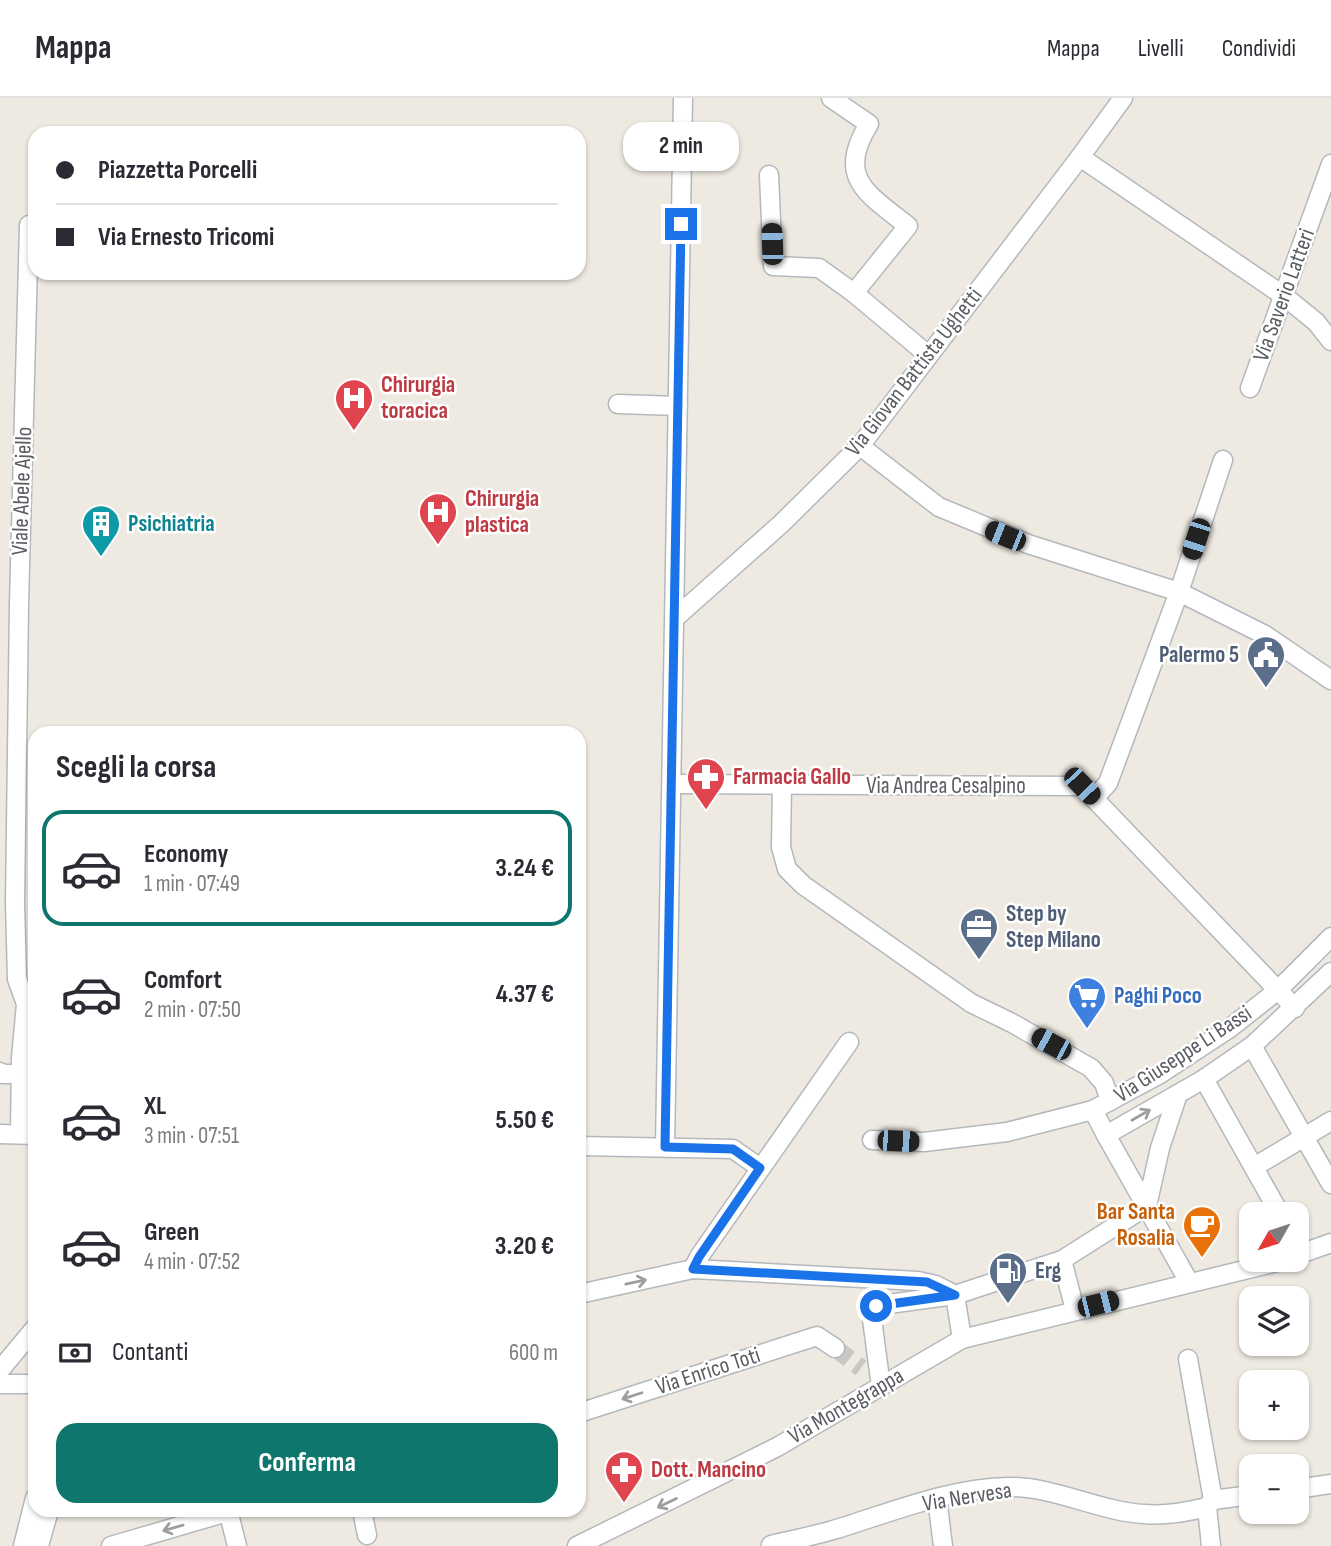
<!DOCTYPE html>
<html lang="it">
<head>
<meta charset="utf-8">
<style>
	body { margin:0; font-family:"Sofia Sans Condensed",sans-serif; background:#f2f2f3; color:#2b2b33; height:100vh; display:flex; flex-direction:column; font-size:26px; white-space:nowrap }
	* { box-sizing:border-box; margin:0 }
	p { font-size:23px; color:#7c7c81 }
	.icon { flex:none; width:38px; height:38px; fill:none; stroke:currentColor; stroke-width:2; stroke-linecap:round; stroke-linejoin:round }
	.map { position:relative; flex:1; overflow:hidden }
	.sheet { position:absolute; left:28px; top:628px; width:558px; height:791px; display:flex; flex-direction:column; background:#fff; border-radius:21px; box-shadow:0 2px 5px #0004 }
	.sheet>* { flex:none }
	.top-card { position:absolute; left:28px; top:28px; width:558px; height:154px; border-radius:21px; box-shadow:0 2px 5px #0004; display:grid; align-content:center; height:154px; padding:0 28px; background:#fff }
	.needle { width:46px; rotate:231deg }
	.tools { position:absolute; left:1239px; top:1104px; display:grid; gap:14px }
	.tools a { display:grid; place-items:center; width:70px; height:70px; border-radius:14px; background:#fff; box-shadow:0 2px 5px #0004; font-size:35px }
	.end { position:absolute; width:32px; height:32px; margin:-16px; border:9px solid #1a73e8; background:#fff; box-shadow:0 0 0 4px #fff }
	.from { border-radius:50% }
	.bubble { position:absolute; height:49px; border-radius:21px; background:#fff; box-shadow:0 2px 5px #0004; font-size:23px; font-weight:700; line-height:49px; text-align:center }
	.car { position:absolute; width:21px; height:42px; margin:-21px -10px; border-radius:9px; box-shadow:0 0 5px 2px #0007; background:linear-gradient(#222 24%,#8ab4d8 0 40%,#222 0 76%,#8ab4d8 0 86%,#222 0) }
	.top-card b { display:flex; align-items:center; gap:24px; height:66px; font-size:26px }
	.top-card b+b { border-top:2px solid #e1e1e2 }
	.top-card i { width:18px; height:18px; background:#2b2b33 }
	ul { padding:0; list-style:none }
	li { display:flex; align-items:center; gap:21px; height:116px; margin:0 14px 10px; padding:0 14px; border:4px solid transparent; border-radius:21px }
	li div { flex:1 }
	li b { display:block; font-size:26px }
	li em { font-style:normal; font-weight:700 }
	li.selected { border-color:#0f766e }
	li>.icon { width:63px; height:63px; stroke-width:1.5 }
	h2 { padding:0 28px; font-size:32px; line-height:84px }
	.pay { display:flex; align-items:center; gap:18px; height:77px; padding:0 28px; font-size:26px }
	.pay p { margin-inline-start:auto }
	.primary-button { display:flex; gap:14px; margin-top:auto; padding:14px 28px }
	.primary-button a { flex:1; height:80px; border-radius:21px; background:#0f766e; color:#fff; font-size:28px; font-weight:700; line-height:80px; text-align:center }
	header { display:flex; align-items:center; gap:42px; box-sizing:border-box; height:98px; padding:0 35px; background:#fff; border-bottom:2px solid #e1e1e2 }
	header strong { font-size:33px }
	nav { display:flex; gap:38px; margin-inline-start:auto; font-size:24px }
	.map>svg:first-child { display:block }
	.lines { fill:none; stroke-linecap:round; stroke-linejoin:round }
	.minor-tunnel { stroke:#c9c7c2; stroke-width:18; stroke-dasharray:18 9; stroke-linecap:butt }
	.minor-casing { stroke:#b4b8bd; stroke-width:21 }
	.minor { stroke:#fff; stroke-width:18 }
	.oneway { stroke:#9c9ea1 }
	.route { stroke:#1a73e8; stroke-width:9 }
	.labels { text-anchor:middle; dominant-baseline:central; stroke-width:5; stroke-linejoin:round; paint-order:stroke }
	.street-label { font-size:23px; fill:#5a5e63; stroke:#fff }
	.health-label { font-size:23px; font-weight:bold; fill:#be3a42; stroke:#fff; text-anchor:start }
	.culture-label { font-size:23px; font-weight:bold; fill:#0d838f; stroke:#fff; text-anchor:start }
	.service-label { font-size:23px; font-weight:bold; fill:#4e5e75; stroke:#fff; text-anchor:start }
	.shop-label { font-size:23px; font-weight:bold; fill:#366cbe; stroke:#fff; text-anchor:start }
	.food-label { font-size:23px; font-weight:bold; fill:#c56008; stroke:#fff; text-anchor:end }
</style>
</head>
<body>
<header>
<strong>Mappa</strong>
<nav><a>Mappa</a><a>Livelli</a><a>Condividi</a></nav>
</header>
<div class="map">
<svg width="1331" height="1448" viewBox="0 0 1331 1448">
	<rect width="100%" height="100%" fill="#eeeae1"/>
	<g class="lines">
		<path class="minor-tunnel" d="M835,1250L861,1270"/>
		<defs>
			<g id="minor">
				<path d="M831,0L869,26C835,80 868,96 908,128L854,195"/>
				<path d="M1080,59L1284,198L1316,224L1331,243"/>
				<path d="M769,77L773,168L819,170L854,195L928,257"/>
				<path d="M1250,290L1331,66"/>
				<path d="M618,306L678,308"/>
				<path d="M860,348L939,409L1028,446L1179,494L1265,537L1331,582"/>
				<path d="M675,520L781,426L860,348L1080,59L1123,0"/>
				<path d="M672,686L1082,688L1295,910"/>
				<path d="M782,687L781,749L787,771L803,787L971,905L1012,925L1091,970L1104,985L1110,1003"/>
				<path d="M1094,700L1108,685L1179,494L1223,362"/>
				<path d="M1252,948L1331,1086"/>
				<path d="M0,974L3,976H21"/>
				<path d="M1204,981L1280,1116"/>
				<path d="M1093,1012L1106,1037L1204,981L1252,948L1331,874"/>
				<path d="M0,1036L35,1037"/>
				<path d="M20,1036L21,960L26,906L17,881L15,805L19,506L29,127"/>
				<path d="M1106,1037L1189,1184"/>
				<path d="M872,1042L924,1044L1007,1034L1093,1012L1160,976L1230,930L1278,892L1331,839"/>
				<path d="M579,1048L733,1051L760,1070"/>
				<path d="M665,1049L683,0"/>
				<path d="M1254,1069L1331,1023"/>
				<path d="M1147,1108L1160,1050L1178,996"/>
				<path d="M1297,1157L1331,1145"/>
				<path d="M1062,1162L1075,1212"/>
				<path d="M693,1171L699,1159L849,944"/>
				<path d="M579,1196L693,1171L918,1183L936,1187L955,1197"/>
				<path d="M962,1241L955,1197L1062,1162L1147,1108"/>
				<path d="M1188,1261L1213,1402L1207,1409L1211,1448"/>
				<path d="M0,1272L35,1230"/>
				<path d="M880,1281L872,1221L873,1212L881,1207L955,1197"/>
				<path d="M0,1286H35"/>
				<path d="M579,1315L817,1238L835,1250"/>
				<path d="M1297,1391L1331,1386"/>
				<path d="M937,1400L943,1448"/>
				<path d="M1213,1402L1251,1397"/>
				<path d="M228,1412L237,1448"/>
				<path d="M362,1412L367,1437"/>
				<path d="M771,1447C792,1442 813,1438 833,1432C890,1415 948,1390 1009,1389C1052,1388 1102,1414 1144,1416C1165,1418 1187,1414 1207,1409"/>
				<path d="M23,1448L35,1400"/>
				<path d="M39,1448L49,1412"/>
				<path d="M111,1448L234,1412"/>
				<path d="M577,1448L777,1349L962,1241L1285,1162"/>
			</g>
		</defs>
		<use href="#minor" class="minor-casing"/>
		<use href="#minor" class="minor"/>
	</g>
	<defs><path id="oneway-shaft" d="M-6 0H5M1.5-3L5.5 0L1.5 3" fill="none" stroke-width="1.6" stroke-linecap="round" stroke-linejoin="round" transform="scale(1.75)"/></defs>
	<g class="oneway">
		<use href="#oneway-shaft" transform="translate(1141 1017) rotate(-30)"/>
		<use href="#oneway-shaft" transform="translate(636 1184) rotate(-12)"/>
		<use href="#oneway-shaft" transform="translate(632 1298) rotate(162)"/>
		<use href="#oneway-shaft" transform="translate(667 1405) rotate(154)"/>
		<use href="#oneway-shaft" transform="translate(173 1430) rotate(164)"/>
	</g>
	<g class="lines">
		<path class="route" d="M681,126L665,1049L733,1051L760,1070L699,1159L693,1171L927,1184L955,1197L876,1208"/>
	</g>
	<defs>
		<symbol id="hospital-pin" viewBox="-11 -11 22 30"><path d="M0 17L-7.5 6A9.5 9.5 0 1 1 7.5 6Z" fill="#e0444e" stroke="#fff"/><path d="M-5-5h3v3.5h4V-5h3V5h-3V1.5h-4V5h-3Z" fill="#fff"/></symbol>
		<symbol id="building-pin" viewBox="-11 -11 22 30"><path d="M0 17L-7.5 6A9.5 9.5 0 1 1 7.5 6Z" fill="#0f9aa8" stroke="#fff"/><path d="M-4-6H4V6H1V3H-1V6H-4ZM-2.5-4.3h1.7v1.8h-1.7ZM.8-4.3h1.7v1.8H.8ZM-2.5-1h1.7V.8h-1.7ZM.8-1h1.7V.8H.8Z" fill="#fff"/></symbol>
		<symbol id="civic-pin" viewBox="-11 -11 22 30"><path d="M0 17L-7.5 6A9.5 9.5 0 1 1 7.5 6Z" fill="#5c6f8a" stroke="#fff"/><path d="M-.6-6.5H3V-4.5H.6V-3L4-1V1h2V6H-6V1h2V-1L-.6-3ZM-1.2 2.5V6h2.4V2.5Z" fill="#fff"/></symbol>
		<symbol id="pharmacy-pin" viewBox="-11 -11 22 30"><path d="M0 17L-7.5 6A9.5 9.5 0 1 1 7.5 6Z" fill="#e0444e" stroke="#fff"/><path d="M-2-6h4v4h4v4h-4v4h-4v-4h-4v-4h4Z" fill="#fff"/></symbol>
		<symbol id="office-pin" viewBox="-11 -11 22 30"><path d="M0 17L-7.5 6A9.5 9.5 0 1 1 7.5 6Z" fill="#5c6f8a" stroke="#fff"/><path d="M-6-3h4V-5.5h4V-3h4V5H-6ZM-1-4.5V-3h2v-1.5ZM-6 0V1H6V0Z" fill="#fff"/></symbol>
		<symbol id="supermarket-pin" viewBox="-11 -11 22 30"><path d="M0 17L-7.5 6A9.5 9.5 0 1 1 7.5 6Z" fill="#3f7fe0" stroke="#fff"/><path d="M-6-5.5h2.5l.6 2H6L4.5 2H-2.5L-4.4-4H-6ZM-1.5 3.2a1.3 1.3 0 1 0 .1 0ZM3 3.2a1.3 1.3 0 1 0 .1 0Z" fill="#fff"/></symbol>
		<symbol id="cafe-pin" viewBox="-11 -11 22 30"><path d="M0 17L-7.5 6A9.5 9.5 0 1 1 7.5 6Z" fill="#e8710a" stroke="#fff"/><path d="M-5.5-4.5H6V0H3Q3 3.5 0 3.5H-2.5Q-5.5 3.5-5.5 0ZM3-3.2v2h1.7v-2ZM-6 4.5H4V6H-6Z" fill="#fff"/></symbol>
		<symbol id="fuel-pin" viewBox="-11 -11 22 30"><path d="M0 17L-7.5 6A9.5 9.5 0 1 1 7.5 6Z" fill="#5c6f8a" stroke="#fff"/><path d="M-5.5-6h7V0h2V4h1.3V-2.5L3-4.5l.8-.8L6-3V5H2.5V1h-1V6h-7ZM-4.2-4.7v3.2H.2V-4.7Z" fill="#fff"/></symbol>
	</defs>
	<g fill-rule="evenodd">
		<use href="#hospital-pin" x="332" y="278" width="44" height="60"/>
		<use href="#hospital-pin" x="416" y="392" width="44" height="60"/>
		<use href="#building-pin" x="79" y="404" width="44" height="60"/>
		<use href="#civic-pin" x="1244" y="535" width="44" height="60"/>
		<use href="#pharmacy-pin" x="684" y="657" width="44" height="60"/>
		<use href="#office-pin" x="957" y="807" width="44" height="60"/>
		<use href="#supermarket-pin" x="1065" y="876" width="44" height="60"/>
		<use href="#cafe-pin" x="1180" y="1105" width="44" height="60"/>
		<use href="#fuel-pin" x="986" y="1151" width="44" height="60"/>
		<use href="#pharmacy-pin" x="602" y="1350" width="44" height="60"/>
	</g>
	<g class="labels">
		<g class="street-label">
			<text transform="translate(1284 197) rotate(-70)">Via Saverio Latteri</text>
			<text transform="translate(914 274) rotate(-52)">Via Giovan Battista Ughetti</text>
			<text transform="translate(22 393) rotate(-88)">Viale Abele Ajello</text>
			<text x="946" y="688">Via Andrea Cesalpino</text>
			<text transform="translate(1183 956) rotate(-33)">Via Giuseppe Li Bassi</text>
			<text transform="translate(708 1273) rotate(-18)">Via Enrico Toti</text>
			<text transform="translate(846 1308) rotate(-30)">Via Montegrappa</text>
			<text transform="translate(967 1399) rotate(-9)">Via Nervesa</text>
		</g>
		<g class="health-label">
			<text x="381" y="287">Chirurgia<tspan x="381" dy="26">toracica</tspan></text>
			<text x="465" y="401">Chirurgia<tspan x="465" dy="26">plastica</tspan></text>
			<text x="733" y="679">Farmacia Gallo</text>
			<text x="651" y="1372">Dott. Mancino</text>
		</g>
		<g class="culture-label">
			<text x="128" y="426">Psichiatria</text>
		</g>
		<g class="service-label">
			<text x="1239" y="557" text-anchor="end">Palermo 5</text>
			<text x="1006" y="816">Step by<tspan x="1006" dy="26">Step Milano</tspan></text>
			<text x="1035" y="1173">Erg</text>
		</g>
		<g class="shop-label">
			<text x="1114" y="898">Paghi Poco</text>
		</g>
		<g class="food-label">
			<text x="1175" y="1114">Bar Santa<tspan x="1175" dy="26">Rosalia</tspan></text>
		</g>
	</g>
</svg>
<div class="tools">
<a><svg class="needle" viewBox="-14 -14 28 28"><path d="M0-13l5 13h-10z" fill="#e53935"/><path d="M0 13l5-13h-10z" fill="#7c7c81"/></svg></a>
<a><svg class="icon" aria-label="layers" viewBox="0 0 24 24"><path d="M12 4l9 5-9 5-9-5zM3 14l9 5 9-5"/></svg></a>
<a>+</a>
<a>−</a>
</div>
<i class="end from" style="left:876px;top:1208px"></i>
<i class="end" style="left:681px;top:126px"></i>
<div class="bubble" style="left:623px;top:24px;width:116px">2 min</div>
<i class="car" style="left:772px;top:146px;rotate:358deg"></i>
<i class="car" style="left:1005px;top:438px;rotate:292deg"></i>
<i class="car" style="left:1196px;top:441px;rotate:198deg"></i>
<i class="car" style="left:1082px;top:688px;rotate:136deg"></i>
<i class="car" style="left:1051px;top:946px;rotate:298deg"></i>
<i class="car" style="left:898px;top:1043px;rotate:92deg"></i>
<i class="car" style="left:1098px;top:1206px;rotate:76deg"></i>
<div class="top-card">
<b><i class="from"></i>Piazzetta Porcelli</b>
<b><i></i>Via Ernesto Tricomi</b>
</div>
<section class="sheet">
<h2>Scegli la corsa</h2>
<ul>
<li class="selected"><svg class="icon" aria-label="car" viewBox="0 0 24 24"><path d="M5 17H2v-5l4-1 3-4h7l3 4 3 1v5h-3M9 17h6M6 11h13"/><circle cx="7" cy="17" r="2"/><circle cx="17" cy="17" r="2"/></svg><div><b>Economy</b><p>1 min · 07:49</p></div><em>3.24 €</em></li>
<li><svg class="icon" aria-label="car" viewBox="0 0 24 24"><path d="M5 17H2v-5l4-1 3-4h7l3 4 3 1v5h-3M9 17h6M6 11h13"/><circle cx="7" cy="17" r="2"/><circle cx="17" cy="17" r="2"/></svg><div><b>Comfort</b><p>2 min · 07:50</p></div><em>4.37 €</em></li>
<li><svg class="icon" aria-label="car" viewBox="0 0 24 24"><path d="M5 17H2v-5l4-1 3-4h7l3 4 3 1v5h-3M9 17h6M6 11h13"/><circle cx="7" cy="17" r="2"/><circle cx="17" cy="17" r="2"/></svg><div><b>XL</b><p>3 min · 07:51</p></div><em>5.50 €</em></li>
<li><svg class="icon" aria-label="car" viewBox="0 0 24 24"><path d="M5 17H2v-5l4-1 3-4h7l3 4 3 1v5h-3M9 17h6M6 11h13"/><circle cx="7" cy="17" r="2"/><circle cx="17" cy="17" r="2"/></svg><div><b>Green</b><p>4 min · 07:52</p></div><em>3.20 €</em></li>
</ul>
<div class="pay"><svg class="icon" aria-label="cash" viewBox="0 0 24 24"><path d="M3 7h18v10H3z"/><circle cx="12" cy="12" r="2"/></svg>Contanti<p>600 m</p></div>
<div class="primary-button"><a>Conferma</a></div>
</section>
</div>
</body>
</html>
